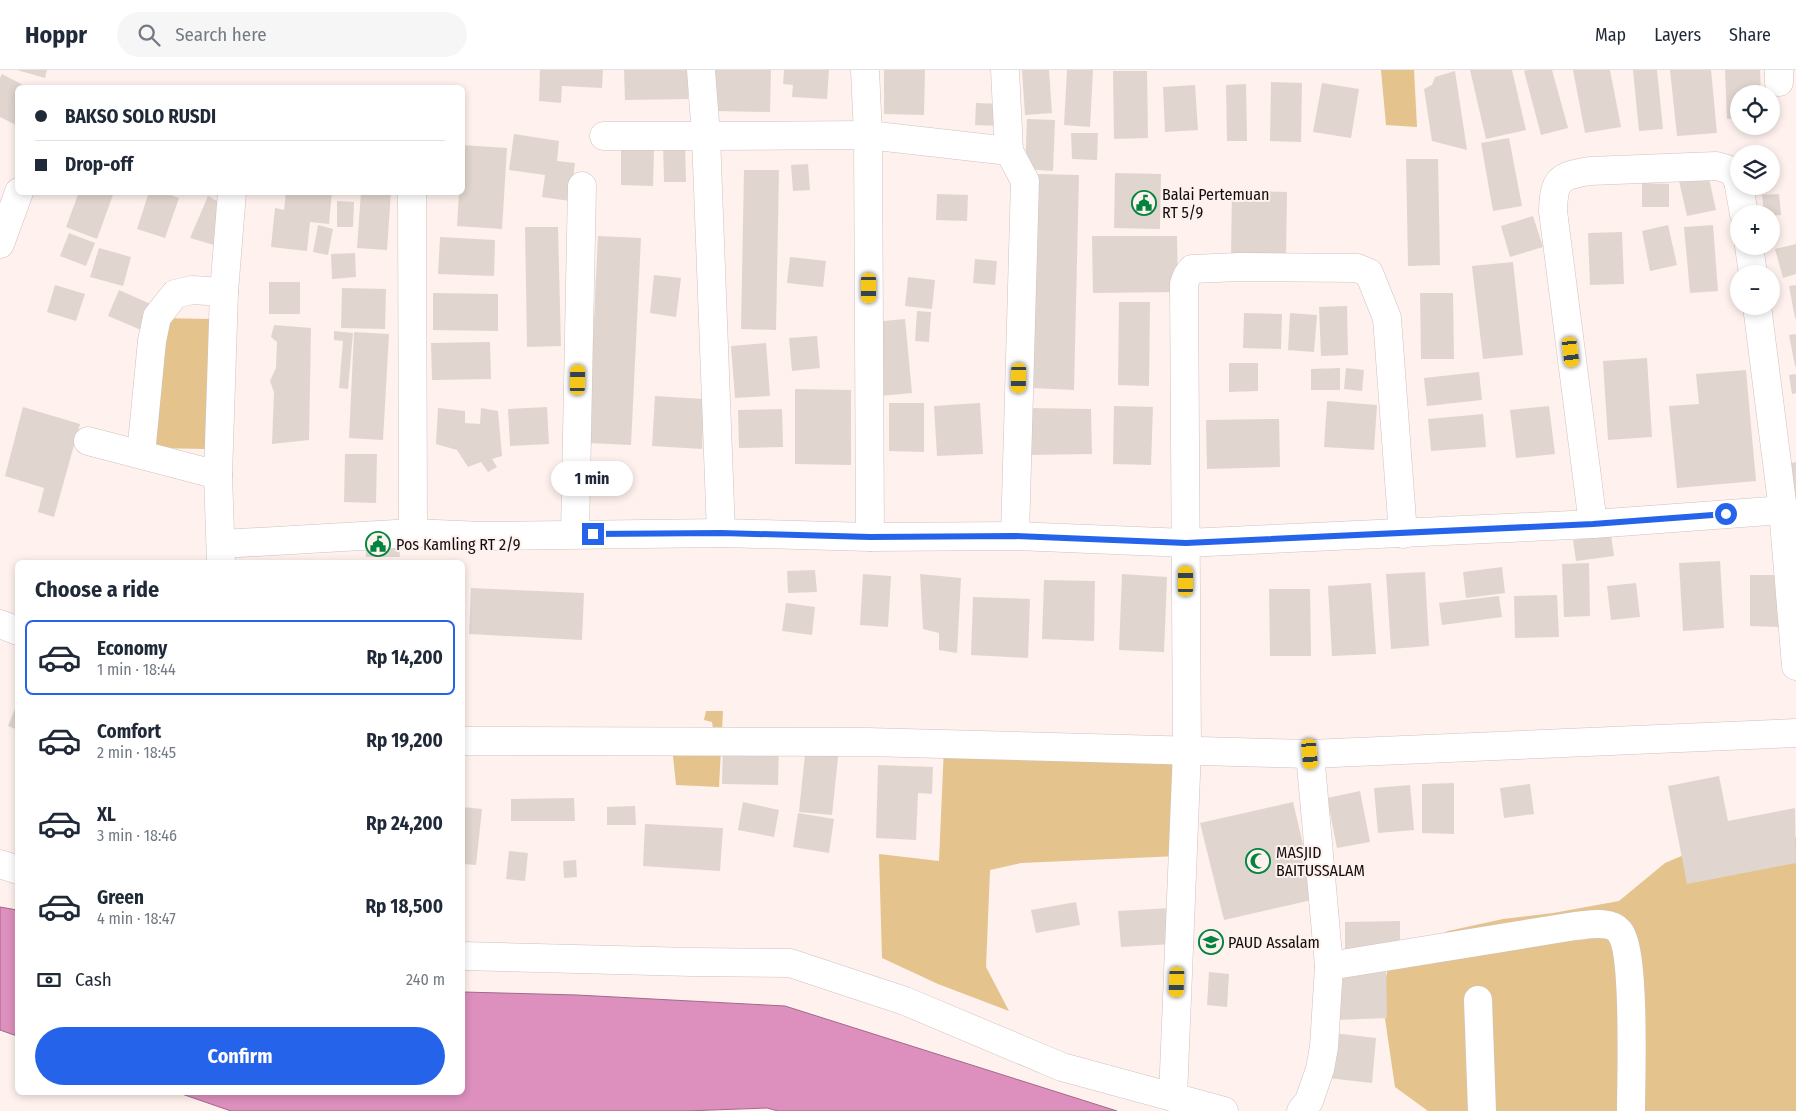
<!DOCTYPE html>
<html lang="en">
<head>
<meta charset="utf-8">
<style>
	body { margin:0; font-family:"Fira Sans Condensed",sans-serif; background:#f6f6f7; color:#1f2937; height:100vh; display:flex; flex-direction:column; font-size:19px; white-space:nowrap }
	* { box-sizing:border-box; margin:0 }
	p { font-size:16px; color:#747a83 }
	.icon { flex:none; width:28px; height:28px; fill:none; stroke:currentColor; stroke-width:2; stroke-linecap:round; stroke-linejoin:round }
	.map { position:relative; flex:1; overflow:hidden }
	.panel { position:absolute; left:15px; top:490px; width:450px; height:535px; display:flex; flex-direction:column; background:#fff; border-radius:8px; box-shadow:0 2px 8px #0003 }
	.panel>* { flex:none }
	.banner { position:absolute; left:15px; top:15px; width:450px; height:110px; border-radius:8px; box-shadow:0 2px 8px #0003; display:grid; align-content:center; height:110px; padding:0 20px; background:#fff }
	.fabs { position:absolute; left:1730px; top:15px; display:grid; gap:10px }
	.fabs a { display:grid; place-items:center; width:50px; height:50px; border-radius:50%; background:#fff; box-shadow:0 2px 8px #0003; font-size:25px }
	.end { position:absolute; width:22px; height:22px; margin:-11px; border:6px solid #2563eb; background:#fff; box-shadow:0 0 0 2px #fff }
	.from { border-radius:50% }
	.bubble { position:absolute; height:35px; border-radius:18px; background:#fff; box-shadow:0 2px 8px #0003; font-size:16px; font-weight:700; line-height:35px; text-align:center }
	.car { position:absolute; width:15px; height:30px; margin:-15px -8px; border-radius:6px; box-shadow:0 0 4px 1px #0007; background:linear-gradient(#f5c518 24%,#345 0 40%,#f5c518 0 76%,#345 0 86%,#f5c518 0) }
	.banner b { display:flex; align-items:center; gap:18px; height:48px; font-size:19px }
	.banner b+b { border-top:1px solid #e0e1e3 }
	.banner i { width:12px; height:12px; background:#1f2937 }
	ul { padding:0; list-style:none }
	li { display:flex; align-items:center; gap:15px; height:75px; margin:0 10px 8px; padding:0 10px; border:2px solid transparent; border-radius:8px }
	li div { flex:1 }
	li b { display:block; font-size:19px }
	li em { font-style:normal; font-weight:700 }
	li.on { border-color:#2563eb }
	li>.icon { width:45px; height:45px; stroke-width:1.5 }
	h2 { padding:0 20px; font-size:22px; line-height:60px }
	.pay { display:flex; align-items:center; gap:12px; height:55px; padding:0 20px; font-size:19px }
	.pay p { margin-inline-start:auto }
	.primary-button { display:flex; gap:10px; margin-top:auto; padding:10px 20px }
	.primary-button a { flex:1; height:58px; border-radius:30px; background:#2563eb; color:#fff; font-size:20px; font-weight:700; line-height:58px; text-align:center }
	header { display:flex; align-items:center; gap:30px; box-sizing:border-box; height:70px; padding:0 25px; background:#fff; border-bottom:1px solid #e0e1e3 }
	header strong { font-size:24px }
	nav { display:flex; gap:28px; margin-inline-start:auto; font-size:18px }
	.search { width:350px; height:45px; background:#f6f6f7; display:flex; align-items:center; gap:12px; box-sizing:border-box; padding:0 18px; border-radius:28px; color:#747a83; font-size:19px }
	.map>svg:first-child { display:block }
	.green { fill:#e4c38d }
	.water { fill:#dd8fbd; stroke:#a16989 }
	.building { fill:#e1d6cf }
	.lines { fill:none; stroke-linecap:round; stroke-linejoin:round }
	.street-casing { stroke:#cfc2bf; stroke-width:29 }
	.street { stroke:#fff; stroke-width:28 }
	.route { stroke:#2563eb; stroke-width:6 }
	.labels { text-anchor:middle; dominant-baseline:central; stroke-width:4; stroke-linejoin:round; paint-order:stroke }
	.poi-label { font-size:16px; fill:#140f0f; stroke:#fef1ee; text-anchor:start }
</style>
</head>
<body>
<header>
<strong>Hoppr</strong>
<div class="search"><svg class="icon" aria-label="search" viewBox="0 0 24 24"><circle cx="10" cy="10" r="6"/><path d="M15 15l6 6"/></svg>Search here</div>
<nav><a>Map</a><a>Layers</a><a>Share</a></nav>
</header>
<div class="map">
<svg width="1796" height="1041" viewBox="0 0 1796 1041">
	<rect width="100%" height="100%" fill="#fef1ee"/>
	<g class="green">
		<path d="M1381,0H1414L1417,57L1386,55Z"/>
		<path d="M159,248L210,249L206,379L155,378Z"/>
		<path d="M706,641H723L719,717L676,715L672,676L713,659L712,652L704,650Z"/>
		<path d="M944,677L1192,681L1178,786L1021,793L990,800L986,897L1009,941L938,914L882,888L879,784L939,791Z"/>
		<path d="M1796,767V1041H1428L1395,1017L1382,928L1390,887L1448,861L1503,849L1553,843L1619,831L1665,793L1719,770L1776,771Z"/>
	</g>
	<g class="water">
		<path d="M0,837L17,840V966L0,960Z"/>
		<path d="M463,922L577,925L785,936L1117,1041H778L767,1038L685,1041H231L179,1023L462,1022Z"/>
	</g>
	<g class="building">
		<path d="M17,0H47L45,8Z"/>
		<path d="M540,0H603L602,18L562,16L561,33L539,31Z"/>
		<path d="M624,0H688V29L625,30Z"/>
		<path d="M715,0H771L770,42L715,41Z"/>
		<path d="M784,0H829L827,29L792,27L793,15L783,14Z"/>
		<path d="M884,0H925L924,45L884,44Z"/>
		<path d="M1022,0H1049L1052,43L1025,45Z"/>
		<path d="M1067,0H1093L1090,57L1064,55Z"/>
		<path d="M1470,0H1512L1526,60L1486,69Z"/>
		<path d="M1528,0H1552L1568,58L1541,65L1524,1Z"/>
		<path d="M1573,0H1610L1621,57L1585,63Z"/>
		<path d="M1633,0H1657L1663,59L1639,61Z"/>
		<path d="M1670,0H1711L1717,63L1677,66Z"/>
		<path d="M1725,0H1760L1761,24H1739V48L1727,49Z"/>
		<path d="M1113,1H1147L1148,68L1114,69Z"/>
		<path d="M1455,1L1467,80L1432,71L1424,19L1432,15L1435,7Z"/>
		<path d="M2,4L29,18H18V56L0,47V8Z"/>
		<path d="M1271,12L1302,13L1301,72L1270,71Z"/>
		<path d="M1322,13L1359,19L1351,68L1313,62Z"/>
		<path d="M1246,14L1247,71H1227L1226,15Z"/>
		<path d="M1195,15L1198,60L1165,62L1163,17Z"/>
		<path d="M976,33L1001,34L1000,56L975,55Z"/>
		<path d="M1027,49L1055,50L1053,101L1025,99Z"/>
		<path d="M1071,63H1098L1097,90L1072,89Z"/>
		<path d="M514,64L559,71L557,91L575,93L570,131L542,127L545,105L509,100Z"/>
		<path d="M1509,68L1522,136L1493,141L1481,73Z"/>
		<path d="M663,74H685L686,112H664Z"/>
		<path d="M462,75L507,78L502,159L457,156L459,122H462Z"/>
		<path d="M621,79L654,80L653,116L621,115Z"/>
		<path d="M1406,89H1438L1440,195L1408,196Z"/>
		<path d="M808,94L810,120L793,121L791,95Z"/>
		<path d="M744,100H779L776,260L741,259Z"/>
		<path d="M1115,103L1161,104L1160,159L1114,158Z"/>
		<path d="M1037,104L1079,105L1074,320L1031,318Z"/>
		<path d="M1708,104L1716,140L1687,146L1679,111Z"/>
		<path d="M1642,113L1669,114V137H1642Z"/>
		<path d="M1232,120L1287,122L1286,187L1231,186Z"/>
		<path d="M79,122H114L97,169L66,157Z"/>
		<path d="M149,122H162L179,128L165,168L137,159Z"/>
		<path d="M286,122H332L329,154L310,152L307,181L271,177L275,138L284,140Z"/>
		<path d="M361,122H391L387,180L357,178Z"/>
		<path d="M937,124L968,125L967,151L936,150Z"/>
		<path d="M1779,124L1781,145L1771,146V144H1764L1762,125Z"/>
		<path d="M208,126L226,136L224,178L190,168Z"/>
		<path d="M337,131L354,132L353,157H337Z"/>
		<path d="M1533,146L1543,177L1510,187L1501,156Z"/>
		<path d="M318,155L333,159L328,185L313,182Z"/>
		<path d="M1668,155L1677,195L1650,201L1642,161Z"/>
		<path d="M1713,155L1718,221L1690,223L1684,157Z"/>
		<path d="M525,157H558L561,276L527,277Z"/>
		<path d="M1622,162L1624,214L1590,215L1588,163Z"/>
		<path d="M69,163L95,173L86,196L60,186Z"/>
		<path d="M598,166L641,168L631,375L588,373Z"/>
		<path d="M1092,166H1177L1178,222L1093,223Z"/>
		<path d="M440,167L495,170L494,206L438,204Z"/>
		<path d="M1796,174V204L1783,208L1775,179Z"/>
		<path d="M99,178L131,187L123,216L90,207Z"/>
		<path d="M355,183L356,207L332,209L331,184Z"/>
		<path d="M790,187L826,191L823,217L787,213Z"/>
		<path d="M975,189L997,191L995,215L973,213Z"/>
		<path d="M1513,192L1523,285L1483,289L1472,196Z"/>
		<path d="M654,205L681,208L676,247L650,243Z"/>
		<path d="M908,207L935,210L932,239L905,236Z"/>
		<rect x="269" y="212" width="31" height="32"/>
		<path d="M55,215L85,224L76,251L47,242Z"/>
		<path d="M1796,215V248H1795L1789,216Z"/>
		<path d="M342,218L386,219L385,259L341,258Z"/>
		<path d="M119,220L153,235L141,260L108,246Z"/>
		<path d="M433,223L498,224V261L433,260Z"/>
		<path d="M1420,223H1453L1454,289H1421Z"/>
		<path d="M1119,232H1150L1149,316L1118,315Z"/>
		<path d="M1347,236L1348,285L1321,286L1319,237Z"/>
		<path d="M917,241L931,242L929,272L915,271Z"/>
		<path d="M1244,243L1282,244L1281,279L1243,278Z"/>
		<path d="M1290,243L1317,245L1314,282L1288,280Z"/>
		<path d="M905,249L912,323L880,326L873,252Z"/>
		<path d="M274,255L311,258L309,370L272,374L274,322L270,311L276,298L277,272L271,267Z"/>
		<path d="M334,261L353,263L348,319L339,318L343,271L334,270Z"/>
		<path d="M354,262L389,264L383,370L349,368Z"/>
		<path d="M1796,264V296H1795L1789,265Z"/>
		<path d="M817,266L820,298L792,301L789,268Z"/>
		<path d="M490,272L491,309L432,310L431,273Z"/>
		<path d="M766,273L770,326L735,328L731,276Z"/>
		<path d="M1647,288L1652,367L1608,370L1603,291Z"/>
		<path d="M1229,293H1258V321L1229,322Z"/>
		<path d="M1340,298V320H1311V299Z"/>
		<path d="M1346,298L1364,300L1362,321L1344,319Z"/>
		<path d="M1746,300L1756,411L1677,418L1669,336L1699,334L1696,304Z"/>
		<path d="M1479,302L1482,330L1427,336L1424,308Z"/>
		<path d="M1796,304V323L1792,324L1789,305Z"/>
		<path d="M795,319L851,320V395L795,394Z"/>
		<path d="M655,326L704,329L702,379L652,376Z"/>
		<path d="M1327,331L1377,335L1374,380L1324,377Z"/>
		<path d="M889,333H924V382L889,381Z"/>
		<path d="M980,333L983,384L937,386L934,336Z"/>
		<path d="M1114,336L1153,337L1151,395L1113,394Z"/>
		<path d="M1549,336L1555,384L1516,388L1510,340Z"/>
		<path d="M23,337L80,354L54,447L38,442L44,418L5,406Z"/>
		<path d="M547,337L549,374L510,376L508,339Z"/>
		<path d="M438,338L465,341V353L480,354L481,338L498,341L502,386L492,389L497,397L488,402L481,392L468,397L457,380L436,374Z"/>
		<path d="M1028,338L1091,339L1092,384L1028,385Z"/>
		<path d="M782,339L783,377L739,378L738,340Z"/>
		<path d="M1483,344L1486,377L1431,381L1428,349Z"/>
		<path d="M1279,349L1280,397L1207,399L1206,350Z"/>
		<path d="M345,384H377L376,433L344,432Z"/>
		<path d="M1796,392V449L1785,394Z"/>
		<path d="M1611,465L1614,486L1576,491L1573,470Z"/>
		<path d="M365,469H399L400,487H366Z"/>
		<path d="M293,490L320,491V492H293Z"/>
		<path d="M1720,491L1724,558L1683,561L1679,493Z"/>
		<path d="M1589,493L1590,546L1564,547L1562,494Z"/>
		<path d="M1502,497L1505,523L1466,528L1463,502Z"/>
		<path d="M815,500L817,522L788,523L787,501Z"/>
		<path d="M1425,502L1429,576L1391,579L1386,504Z"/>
		<path d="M863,504L891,506L888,557L860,555Z"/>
		<path d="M920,504L961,508L957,583L939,580V563L923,559Z"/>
		<path d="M1122,504L1167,507L1164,582L1119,580Z"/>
		<path d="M1750,505H1778V557L1750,556Z"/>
		<path d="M1044,510L1095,511L1094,571L1042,569Z"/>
		<path d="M1371,513L1376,584L1332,586L1328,516Z"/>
		<path d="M1636,513L1640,547L1611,550L1607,516Z"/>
		<path d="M471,518L584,523L582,570L469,564Z"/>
		<path d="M1269,519H1310L1311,586H1270Z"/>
		<path d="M1557,525L1559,567L1515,568L1514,526Z"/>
		<path d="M1499,526L1502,547L1442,555L1439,533Z"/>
		<path d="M973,527L1030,529L1028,588L971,585Z"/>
		<path d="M786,533L815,537L812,565L782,561Z"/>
		<path d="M18,631V660L8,656Z"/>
		<path d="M723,674L779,675L778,715L722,714Z"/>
		<path d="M806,675L839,678L832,745L799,742Z"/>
		<path d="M878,695L933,697L932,724L918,723L916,770L876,768Z"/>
		<path d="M1719,706L1728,751L1795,738L1796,793L1687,814L1668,716Z"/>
		<path d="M1454,713V764L1422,763V714Z"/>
		<path d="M1530,714L1534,744L1504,748L1500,718Z"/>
		<path d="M1410,715L1414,760L1378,763L1374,718Z"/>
		<path d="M1360,721L1370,772L1337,778L1327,728Z"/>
		<path d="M574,728L575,751H511V729Z"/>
		<path d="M743,732L779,740L774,767L738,760Z"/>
		<path d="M1293,732L1316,829L1224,850L1200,753Z"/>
		<path d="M635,736L636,755H607V737Z"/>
		<path d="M462,737L482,739L476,795L462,794Z"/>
		<path d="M798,743L834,749L829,783L793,777Z"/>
		<path d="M645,754L723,758L720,801L643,796Z"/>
		<path d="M509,781L528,783L525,811L506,809Z"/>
		<path d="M576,790L577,807L564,808L563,791Z"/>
		<path d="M1076,832L1080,855L1036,863L1031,840Z"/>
		<path d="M1171,838L1173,874L1121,877L1118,841Z"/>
		<path d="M1400,851V882L1345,884V852Z"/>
		<path d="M1386,898L1387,948L1335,950L1333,900Z"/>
		<path d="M1209,902L1229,904L1227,937L1207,935Z"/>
		<path d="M1333,963L1376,968L1372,1013L1328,1008Z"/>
	</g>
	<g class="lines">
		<defs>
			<g id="street">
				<path d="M701,0L706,66L868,65L1009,81L1005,0"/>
				<path d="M865,0L868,65L870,467"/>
				<path d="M1779,0V12"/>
				<path d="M604,66H706L721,463"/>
				<path d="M1009,81L1025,111L1015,466"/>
				<path d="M1739,115C1735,101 1730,99 1716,96L1590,101C1559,106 1554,109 1553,141L1593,454L1783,440"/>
				<path d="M1739,116L1744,144"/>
				<path d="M412,122L413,463"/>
				<path d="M0,174L19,122"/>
				<path d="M1749,176L1753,204"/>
				<path d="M1757,236L1783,440L1796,596"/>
				<path d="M88,371L218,405"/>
				<path d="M141,384L152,271L157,247L175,224L192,220L224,222"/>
				<path d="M575,464L582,116"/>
				<path d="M222,474L413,463L482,466L721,463L870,467L1015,466L1186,473L1593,454"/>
				<path d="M221,492L218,405L224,222L232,122"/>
				<path d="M0,554L18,561"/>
				<path d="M462,671L867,672L1310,684L1796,663"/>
				<path d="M0,794L18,800"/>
				<path d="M462,886L692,892L790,893L905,931L1062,997L1224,1041"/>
				<path d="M1329,896L1575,856C1588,855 1610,850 1619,861C1636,880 1631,1009 1631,1041"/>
				<path d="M1478,930L1482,1041"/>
				<path d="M1173,1027L1187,680L1184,214L1187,206L1192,199L1239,197L1357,198L1369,203L1387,248L1403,464"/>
				<path d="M1301,1041L1309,1031L1320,999L1324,977L1329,896L1310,684"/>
			</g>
		</defs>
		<use href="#street" class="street-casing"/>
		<use href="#street" class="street"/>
	</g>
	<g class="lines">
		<path class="route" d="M593,464L721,463L870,467L1015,466L1186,473L1593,454L1726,444"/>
	</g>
	<defs>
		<symbol id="civic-ring" viewBox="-11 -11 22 22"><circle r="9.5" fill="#fef1ee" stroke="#01843e" stroke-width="1.5"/><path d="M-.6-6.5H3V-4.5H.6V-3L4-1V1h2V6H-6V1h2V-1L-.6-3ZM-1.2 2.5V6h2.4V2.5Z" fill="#01843e"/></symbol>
		<symbol id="mosque-ring" viewBox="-11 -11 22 22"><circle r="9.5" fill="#fef1ee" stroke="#01843e" stroke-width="1.5"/><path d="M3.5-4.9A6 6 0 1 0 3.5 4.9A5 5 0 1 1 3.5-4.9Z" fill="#01843e"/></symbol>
		<symbol id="school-ring" viewBox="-11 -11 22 22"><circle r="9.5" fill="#fef1ee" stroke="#01843e" stroke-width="1.5"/><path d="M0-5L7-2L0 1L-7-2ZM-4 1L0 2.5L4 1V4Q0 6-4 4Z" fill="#01843e"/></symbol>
	</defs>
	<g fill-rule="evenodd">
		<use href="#civic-ring" x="1130" y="119" width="28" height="28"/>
		<use href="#civic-ring" x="364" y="460" width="28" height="28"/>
		<use href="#mosque-ring" x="1244" y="777" width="28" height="28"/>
		<use href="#school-ring" x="1197" y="858" width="28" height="28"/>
	</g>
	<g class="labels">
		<g class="poi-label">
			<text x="1162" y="124">Balai Pertemuan<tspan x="1162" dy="18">RT 5/9</tspan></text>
			<text x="396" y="474">Pos Kamling RT 2/9</text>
			<text x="1276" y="782">MASJID<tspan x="1276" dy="18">BAITUSSALAM</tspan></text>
			<text x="1228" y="872">PAUD Assalam</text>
		</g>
	</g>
</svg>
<div class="fabs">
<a><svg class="icon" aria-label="locate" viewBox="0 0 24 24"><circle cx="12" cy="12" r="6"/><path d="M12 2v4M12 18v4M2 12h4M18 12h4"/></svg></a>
<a><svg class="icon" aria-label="layers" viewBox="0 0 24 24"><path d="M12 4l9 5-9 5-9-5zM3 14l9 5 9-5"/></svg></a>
<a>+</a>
<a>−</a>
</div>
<i class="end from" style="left:1726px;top:444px"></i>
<i class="end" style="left:593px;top:464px"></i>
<div class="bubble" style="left:551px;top:391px;width:82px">1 min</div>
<i class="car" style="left:869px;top:218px;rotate:180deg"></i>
<i class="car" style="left:1571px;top:282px;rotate:173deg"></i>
<i class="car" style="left:1019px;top:308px;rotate:181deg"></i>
<i class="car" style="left:578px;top:310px;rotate:1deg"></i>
<i class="car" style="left:1186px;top:511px;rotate:0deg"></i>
<i class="car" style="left:1310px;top:684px;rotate:175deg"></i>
<i class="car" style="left:1177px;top:912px;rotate:182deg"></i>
<div class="banner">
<b><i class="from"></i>BAKSO SOLO RUSDI</b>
<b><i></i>Drop-off</b>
</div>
<section class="panel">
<h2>Choose a ride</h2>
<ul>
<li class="on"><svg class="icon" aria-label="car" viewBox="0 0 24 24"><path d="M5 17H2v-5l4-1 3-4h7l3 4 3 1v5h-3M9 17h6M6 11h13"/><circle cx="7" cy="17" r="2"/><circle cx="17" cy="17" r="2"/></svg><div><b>Economy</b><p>1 min · 18:44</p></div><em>Rp 14,200</em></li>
<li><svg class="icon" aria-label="car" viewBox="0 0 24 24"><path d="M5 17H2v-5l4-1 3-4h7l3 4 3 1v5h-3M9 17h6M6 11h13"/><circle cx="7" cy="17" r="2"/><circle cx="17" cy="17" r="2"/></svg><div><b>Comfort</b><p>2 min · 18:45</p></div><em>Rp 19,200</em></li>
<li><svg class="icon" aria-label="car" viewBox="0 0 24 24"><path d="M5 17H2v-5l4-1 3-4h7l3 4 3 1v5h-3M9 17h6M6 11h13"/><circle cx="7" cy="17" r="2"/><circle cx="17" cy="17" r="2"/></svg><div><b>XL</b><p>3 min · 18:46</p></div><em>Rp 24,200</em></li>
<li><svg class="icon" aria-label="car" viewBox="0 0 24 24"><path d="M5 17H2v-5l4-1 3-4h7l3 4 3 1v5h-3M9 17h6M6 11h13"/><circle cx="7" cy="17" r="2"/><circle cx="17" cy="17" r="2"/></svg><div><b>Green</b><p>4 min · 18:47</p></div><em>Rp 18,500</em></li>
</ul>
<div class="pay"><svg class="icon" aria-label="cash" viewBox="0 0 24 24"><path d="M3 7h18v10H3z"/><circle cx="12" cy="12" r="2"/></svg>Cash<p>240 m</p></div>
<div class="primary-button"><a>Confirm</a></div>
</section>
</div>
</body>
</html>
